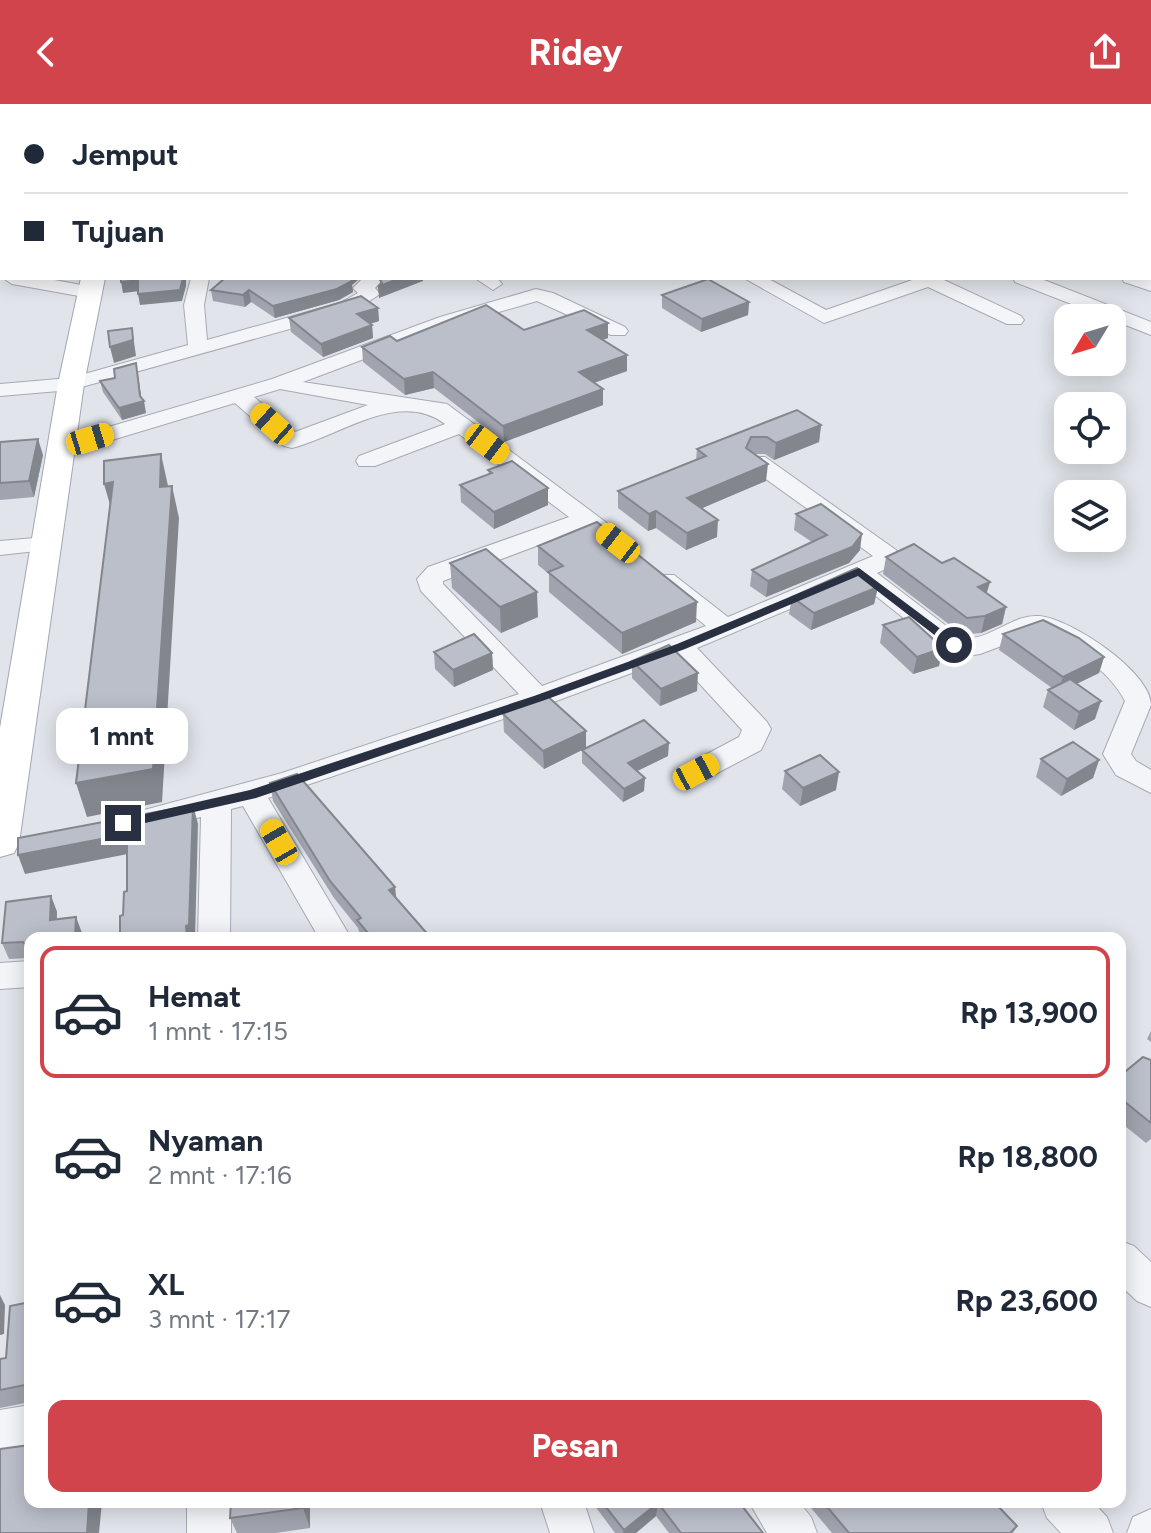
<!DOCTYPE html>
<html lang="id">
<head>
<meta charset="utf-8">
<style>
	body { margin:0; font-family:Figtree,sans-serif; background:#f2f2f3; color:#1f2937; height:100vh; display:flex; flex-direction:column; font-size:30px; white-space:nowrap }
	* { box-sizing:border-box; margin:0 }
	p { font-size:26px; color:#747a83 }
	.icon { flex:none; width:44px; height:44px; fill:none; stroke:currentColor; stroke-width:2; stroke-linecap:round; stroke-linejoin:round }
	.map { position:relative; flex:1; overflow:hidden }
	.sheet { position:absolute; left:24px; top:828px; width:1102px; height:576px; display:flex; flex-direction:column; background:#fff; border-radius:16px; box-shadow:0 4px 20px #0003 }
	.sheet>* { flex:none }
	.guide { position:absolute; left:0px; top:0px; width:1152px; height:176px; box-shadow:0 4px 20px #0003; display:grid; align-content:center; height:176px; padding:0 24px; background:#fff }
	.needle { width:52px; rotate:232deg }
	.controls { position:absolute; left:1054px; top:200px; display:grid; gap:16px }
	.controls a { display:grid; place-items:center; width:72px; height:72px; border-radius:16px; background:#fff; box-shadow:0 4px 20px #0003; font-size:40px }
	.end { position:absolute; width:36px; height:36px; margin:-18px; border:10px solid #293042; background:#fff; box-shadow:0 0 0 4px #fff }
	.from { border-radius:50% }
	.bubble { position:absolute; height:56px; border-radius:16px; background:#fff; box-shadow:0 4px 20px #0003; font-size:26px; font-weight:700; line-height:56px; text-align:center }
	.car { position:absolute; width:24px; height:48px; margin:-24px -12px; border-radius:10px; box-shadow:0 0 6px 2px #0007; background:linear-gradient(#f5c518 24%,#345 0 40%,#f5c518 0 76%,#345 0 86%,#f5c518 0) }
	.guide b { display:flex; align-items:center; gap:28px; height:76px; font-size:30px }
	.guide b+b { border-top:2px solid #e0e1e3 }
	.guide i { width:20px; height:20px; background:#1f2937 }
	ul { padding:14px 0 0; list-style:none }
	li { display:flex; align-items:center; gap:24px; height:132px; margin:0 16px 12px; padding:0 8px; border:4px solid transparent; border-radius:16px }
	li div { flex:1 }
	li b { display:block; font-size:30px }
	li em { font-style:normal; font-weight:700 }
	li.active { border-color:#d1444c }
	li>.icon { width:72px; height:72px; stroke-width:1.5 }
	.button { display:flex; gap:16px; margin-top:auto; padding:16px 24px }
	.button a { flex:1; height:92px; border-radius:16px; background:#d1444c; color:#fff; font-size:32px; font-weight:700; line-height:92px; text-align:center }
	header { display:flex; justify-content:space-between; align-items:center; height:104px; padding:0 24px; background:#d1444c; color:#fff; font-size:36px; font-weight:700 }
	.map>svg:first-child { display:block }
	.lines { fill:none; stroke-linecap:round; stroke-linejoin:round }
	.minor-casing { stroke:#a6aab4; stroke-width:2 }
	.major-casing { stroke:#a0a7b6; stroke-width:2 }
	.minor { fill:#f4f5f8; fill-rule:evenodd }
	.major { fill:#fff; fill-rule:evenodd }
	.wall { fill:#a1a4ae }
	.shaded-wall { fill:#83868d }
	.building { fill:#bbbfca; stroke:#83868d; stroke-width:2 }
	.route { fill:#293042 }
</style>
</head>
<body>
<header><svg class="icon" aria-label="back" viewBox="0 0 24 24"><path d="M15 5l-7 7 7 7"/></svg>Ridey<svg class="icon" aria-label="share" viewBox="0 0 24 24"><path d="M12 15V3M7 8l5-5 5 5M5 13v7h14v-7"/></svg></header>
<div class="map">
<svg width="1151" height="1429" viewBox="0 0 1151 1429">
	<rect width="100%" height="100%" fill="#e1e4ea"/>
	<g class="lines">
		<defs>
			<g id="minor">
				<path d="M995,0H1014L1016,2H997Z"/>
				<rect x="0" y="52" width="2" height="10"/>
				<path d="M1151,142V153H1150V142Z"/>
				<path d="M3,174H44L97,184L100,188L90,194L12,180Z"/>
				<path d="M191,174H209L204,201L207,236L340,199L358,189L353,184L363,174H384L375,184L380,190L354,207L71,286L0,292V280L70,274L188,241L184,201Z"/>
				<path d="M475,174H497L502,180L493,186Z"/>
				<path d="M744,174H767L826,206L918,174H945L944,176L1021,212L1024,216L1021,220H1007L928,183L824,219Z"/>
				<path d="M1013,174H1039L1151,218V231L1015,178Z"/>
				<path d="M1122,174L1151,175V187L1124,178Z"/>
				<path d="M536,185L553,189L625,223L628,227L625,231H611L537,197L454,221L303,278L447,300L607,419L611,424L607,429L599,431L584,424L443,477V480L542,582L706,522L656,481L652,476L656,471H674L728,513L873,452L749,363L746,358L749,353H765L896,446L899,451L892,462L877,469L962,534C989,538 1011,510 1039,512C1070,514 1151,568 1151,601L1131,650L1136,657L1151,666V689L1116,671L1103,650L1125,597C1110,567 1070,540 1039,528L980,550L967,552L945,547L857,477L697,544L767,618L771,625L761,646L706,675L696,678L686,675L681,668L686,661L739,633L742,626L675,553L548,600L268,694L351,834H319L243,702L231,705L230,834H198L201,713L155,724L144,720L140,713L144,706L282,669L519,590L421,487L417,475L428,463L569,413L459,330L375,362H359L356,357L359,352L445,320C399,285 340,332 292,344L284,342L235,299L62,351L51,344L54,339L272,275L440,213ZM280,285L368,301L295,328L254,293Z"/>
				<path d="M46,433L55,435L58,440L55,445L0,451V437Z"/>
				<path d="M30,857V883L0,885V859Z"/>
				<path d="M1120,1137L1134,1142L1151,1158V1203L1137,1197L1120,1181Z"/>
				<path d="M30,1301V1343L0,1348V1306Z"/>
				<rect x="187" y="1398" width="44" height="31"/>
				<path d="M540,1398H584L594,1429H550Z"/>
				<path d="M749,1398H799L811,1413L817,1429H767Z"/>
				<path d="M1041,1398H1093L1107,1413L1113,1429H1061L1047,1414Z"/>
				<path d="M1151,1405V1429H1127L1133,1413Z"/>
			</g>
			<path id="major" d="M81,174H105L84,280L19,739L14,749L0,753V624L58,280Z"/>
		</defs>
		<use href="#minor" class="minor-casing"/>
		<use href="#major" class="major-casing"/>
		<use href="#minor" class="minor"/>
		<use href="#major" class="major"/>
	</g>
	<g class="wall">
		<path d="M225,174H360L352,181L353,188L339,196L275,214L251,198L245,203L213,197L211,186Z"/>
		<path d="M662,191L749,198L748,211L701,228L662,204Z"/>
		<path d="M378,204L379,217L370,220L372,221L373,234L323,253L291,228L289,214Z"/>
		<path d="M608,219V234L603,236L627,251V267L594,279L603,285V301L504,338L434,284L405,291L363,258L362,243L397,237Z"/>
		<path d="M138,270L141,294L146,309L122,316L103,288L100,277Z"/>
		<path d="M797,306L821,321L819,338L774,356L765,350H754L766,377L702,404L717,433L686,446L656,424L648,427L618,404V387L696,356L697,345Z"/>
		<path d="M0,338L43,351L34,393L0,396Z"/>
		<path d="M488,366L548,384V401L494,425L461,398L460,381L489,370Z"/>
		<path d="M796,410L860,446L849,459L766,493L750,482L752,466L812,438L794,426Z"/>
		<path d="M538,442L696,518L622,550L549,488V470L538,461Z"/>
		<path d="M886,453L987,489L1006,503L1002,520L981,529L963,531L883,470Z"/>
		<path d="M450,459L538,513L501,529L452,484Z"/>
		<path d="M878,483L874,500L811,526L789,510L792,493Z"/>
		<path d="M883,521L939,562L913,570L880,539Z"/>
		<path d="M1003,530L1104,553L1099,569L1076,580L1095,615L1074,626L1043,603L1048,586L1052,584L999,546Z"/>
		<path d="M434,548L492,549L493,566L454,583L435,565Z"/>
		<path d="M632,557L697,587L660,602L632,574Z"/>
		<path d="M503,610L586,627V644L544,665L504,628Z"/>
		<path d="M582,646L668,652L637,667L644,687L623,698L582,659Z"/>
		<path d="M1041,655L1099,656L1093,674L1061,692L1036,673Z"/>
		<path d="M785,667L836,686L800,702L782,685Z"/>
		<path d="M270,679L396,794L431,834H361L358,824L334,794L273,697Z"/>
		<path d="M51,792L57,808V815L82,829V834H30V854L9,855L2,839Z"/>
		<path d="M1151,927V938L1147,935Z"/>
		<path d="M1151,956V1035L1146,1039L1120,1018V972Z"/>
		<path d="M30,1198V1298L0,1304V1255L6,1254Z"/>
		<path d="M231,1398H310V1424L276,1429H237L230,1414Z"/>
		<path d="M592,1398H739L763,1429H669L656,1412L636,1429H615Z"/>
		<path d="M806,1398H994L1017,1422L1013,1429H832Z"/>
	</g>
	<g class="shaded-wall">
		<path d="M951,0H982L975,2H944Z"/>
		<path d="M183,174H186V182L182,197L140,201L138,190Z"/>
		<path d="M350,174H360L352,181L353,188L339,196L275,214L273,202Z"/>
		<path d="M400,174H423V177L379,194L378,183Z"/>
		<path d="M138,176L140,187L123,189L121,178Z"/>
		<path d="M249,186L251,198L245,203L243,191Z"/>
		<path d="M749,198L748,211L701,228L702,215Z"/>
		<path d="M378,204L379,217L359,223L357,210Z"/>
		<path d="M608,219V234L587,241V226Z"/>
		<path d="M372,221L373,234L323,253L321,240Z"/>
		<path d="M132,224L136,252L114,259L110,243Z"/>
		<path d="M627,251V267L579,284V268Z"/>
		<path d="M136,259L142,298L144,297L146,309L122,316L119,304Z"/>
		<path d="M433,268L434,284L405,291L404,275Z"/>
		<path d="M603,285V301L504,338L503,322Z"/>
		<path d="M821,321L819,338L774,356L776,339Z"/>
		<path d="M38,335L43,351L34,393L29,377Z"/>
		<path d="M161,350L168,382L167,415L160,383Z"/>
		<path d="M768,360L766,377L686,411L687,394Z"/>
		<path d="M113,378V411L104,380Z"/>
		<path d="M172,382L179,414L162,698L87,713L76,679Z"/>
		<path d="M548,384V401L494,425V408Z"/>
		<path d="M656,407V424L648,427L649,410Z"/>
		<path d="M718,416L717,433L686,446L687,429Z"/>
		<path d="M862,430L860,446L849,459L766,493L768,477Z"/>
		<path d="M990,478L985,495L978,483Z"/>
		<path d="M878,483L874,500L811,526L814,509Z"/>
		<path d="M537,488L538,513L501,529L500,503Z"/>
		<path d="M697,498L696,518L622,550V529Z"/>
		<path d="M1006,503L1002,520L981,529L985,512Z"/>
		<path d="M943,544L939,562L913,570L917,553Z"/>
		<path d="M492,549L493,566L454,583L453,566Z"/>
		<path d="M1104,553L1099,569L1058,589L1063,573Z"/>
		<path d="M698,569L697,587L660,602L661,585Z"/>
		<path d="M1101,597L1095,615L1074,626L1079,608Z"/>
		<path d="M586,627V644L544,665L543,647Z"/>
		<path d="M669,639L668,652L627,672L628,659Z"/>
		<path d="M1099,656L1093,674L1061,692L1067,675Z"/>
		<path d="M839,668L836,686L800,702L803,684Z"/>
		<path d="M645,674L644,687L623,698L624,685Z"/>
		<path d="M193,701L198,720L195,834H187L186,822Z"/>
		<path d="M127,730L133,749L25,770L18,751Z"/>
		<path d="M395,783L397,800L389,786Z"/>
		<path d="M51,792L57,808L56,833L50,816Z"/>
		<path d="M76,813L82,829V834H75Z"/>
		<path d="M0,1191L5,1201L4,1230L0,1231Z"/>
		<path d="M89,1398H102L99,1429H87Z"/>
		<path d="M303,1398H310V1424L303,1404Z"/>
		<path d="M658,1399L656,1412L636,1429H623L624,1426Z"/>
	</g>
	<g class="building">
		<path d="M0,0H105V2H2V17L0,15Z"/>
		<path d="M123,0H346L349,2H114Z"/>
		<path d="M439,0L459,1L951,0L944,2H431Z"/>
		<path d="M1107,0H1151V27L1150,28V2H1101Z"/>
		<path d="M121,174H183L180,186L138,190V176L121,178Z"/>
		<path d="M225,174H351L352,177L337,185L273,202L249,186L243,191L211,186Z"/>
		<path d="M379,174H400L378,183L382,179Z"/>
		<path d="M708,175L749,198L702,215L662,191Z"/>
		<path d="M361,192L378,204L357,210L372,221L321,240L289,214Z"/>
		<path d="M486,201L524,226L584,206L608,219L587,226L627,251L579,268L603,285L503,322L433,268L404,275L362,243L390,232L397,237Z"/>
		<path d="M132,224L133,236L110,243L108,227Z"/>
		<path d="M136,259L140,292L144,297L119,304L100,277L115,274L114,265Z"/>
		<path d="M797,306L821,321L776,339L767,333H751L746,344L768,360L687,394L718,416L687,429L656,407L649,410L618,387L706,352L697,345Z"/>
		<path d="M38,335L29,377L0,379V338Z"/>
		<path d="M161,350L160,383L172,382L153,665L76,679L113,378L104,380V357Z"/>
		<path d="M512,357L548,384L494,408L460,381L492,369L488,366Z"/>
		<path d="M821,400L862,430L852,443L768,477L752,466L827,431L796,410Z"/>
		<path d="M597,418L697,498L622,529L548,468L563,462L538,442Z"/>
		<path d="M914,440L942,459L954,454L990,478L978,483L1006,503L985,512L967,514L886,453Z"/>
		<path d="M486,445L537,488L500,503L450,459Z"/>
		<path d="M857,464L878,483L814,509L792,493Z"/>
		<path d="M909,513L943,544L917,553L883,521Z"/>
		<path d="M1043,516L1079,534L1104,553L1063,573L1003,530Z"/>
		<path d="M474,530L492,549L453,566L434,548Z"/>
		<path d="M669,541L698,569L661,585L632,557Z"/>
		<path d="M1070,575L1101,597L1079,608L1048,586Z"/>
		<path d="M545,590L586,627L543,647L503,610Z"/>
		<path d="M644,616L669,639L628,659L645,674L624,685L582,646Z"/>
		<path d="M1073,638L1099,656L1067,675L1041,655Z"/>
		<path d="M820,651L839,668L803,684L785,667Z"/>
		<path d="M297,670L395,783L389,786L431,834H372L357,816L361,814L330,777L270,679Z"/>
		<path d="M193,701L189,821L186,822L187,834H120V812L123,811L124,788L127,787V730L18,751V734Z"/>
		<path d="M51,792L50,816L76,813L75,834H30V842H26L23,838L2,839L6,798Z"/>
		<path d="M1143,953L1151,956V1019L1120,994V972Z"/>
		<path d="M30,1198V1280L0,1286V1255L6,1254L10,1202Z"/>
		<path d="M30,1341V1398H89L87,1429H0V1345Z"/>
		<path d="M231,1398H303V1404L230,1414Z"/>
		<path d="M602,1398H739L763,1429H681L658,1399L624,1426Z"/>
		<path d="M823,1398H994L1017,1422L1010,1429H849Z"/>
	</g>
	<path class="route" d="M859,464L958,538V543H950L858,472L685,545L542,597L256,694L123,724L117,719L123,715L250,686L534,592L677,540Z"/>
</svg>
<div class="controls">
<a><svg class="needle" viewBox="-14 -14 28 28"><path d="M0-13l5 13h-10z" fill="#e53935"/><path d="M0 13l5-13h-10z" fill="#747a83"/></svg></a>
<a><svg class="icon" aria-label="locate" viewBox="0 0 24 24"><circle cx="12" cy="12" r="6"/><path d="M12 2v4M12 18v4M2 12h4M18 12h4"/></svg></a>
<a><svg class="icon" aria-label="layers" viewBox="0 0 24 24"><path d="M12 4l9 5-9 5-9-5zM3 14l9 5 9-5"/></svg></a>
</div>
<i class="end from" style="left:954px;top:541px"></i>
<i class="end" style="left:123px;top:719px"></i>
<div class="bubble" style="left:56px;top:604px;width:132px">1 mnt</div>
<i class="car" style="left:272px;top:320px;rotate:312deg"></i>
<i class="car" style="left:90px;top:335px;rotate:73deg"></i>
<i class="car" style="left:487px;top:340px;rotate:127deg"></i>
<i class="car" style="left:618px;top:439px;rotate:308deg"></i>
<i class="car" style="left:696px;top:668px;rotate:62deg"></i>
<i class="car" style="left:279px;top:738px;rotate:330deg"></i>
<div class="guide">
<b><i class="from"></i>Jemput</b>
<b><i></i>Tujuan</b>
</div>
<section class="sheet">
<ul>
<li class="active"><svg class="icon" aria-label="car" viewBox="0 0 24 24"><path d="M5 17H2v-5l4-1 3-4h7l3 4 3 1v5h-3M9 17h6M6 11h13"/><circle cx="7" cy="17" r="2"/><circle cx="17" cy="17" r="2"/></svg><div><b>Hemat</b><p>1 mnt · 17:15</p></div><em>Rp 13,900</em></li>
<li><svg class="icon" aria-label="car" viewBox="0 0 24 24"><path d="M5 17H2v-5l4-1 3-4h7l3 4 3 1v5h-3M9 17h6M6 11h13"/><circle cx="7" cy="17" r="2"/><circle cx="17" cy="17" r="2"/></svg><div><b>Nyaman</b><p>2 mnt · 17:16</p></div><em>Rp 18,800</em></li>
<li><svg class="icon" aria-label="car" viewBox="0 0 24 24"><path d="M5 17H2v-5l4-1 3-4h7l3 4 3 1v5h-3M9 17h6M6 11h13"/><circle cx="7" cy="17" r="2"/><circle cx="17" cy="17" r="2"/></svg><div><b>XL</b><p>3 mnt · 17:17</p></div><em>Rp 23,600</em></li>
</ul>
<div class="button"><a>Pesan</a></div>
</section>
</div>
</body>
</html>
